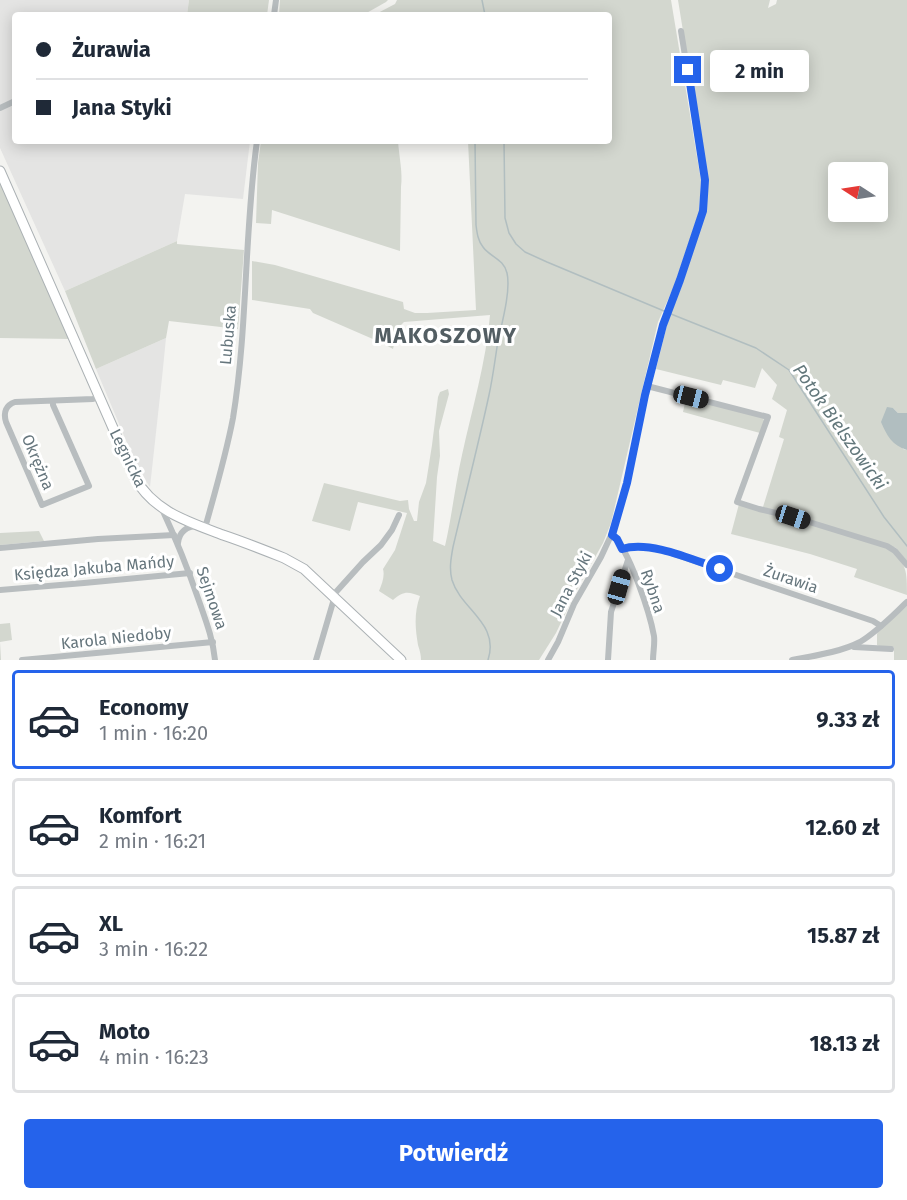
<!DOCTYPE html>
<html lang="pl">
<head>
<meta charset="utf-8">
<style>
	body { margin:0; font-family:"Fira Sans",sans-serif; background:#f2f2f3; color:#1f2937; height:100vh; display:flex; flex-direction:column; font-size:22px; white-space:nowrap }
	* { box-sizing:border-box; margin:0 }
	p { font-size:20px; color:#747a83 }
	.icon { flex:none; width:33px; height:33px; fill:none; stroke:currentColor; stroke-width:2; stroke-linecap:round; stroke-linejoin:round }
	.map { position:relative; height:660px; overflow:hidden }
	.drawer { display:flex; flex-direction:column; background:#fff; flex:1 }
	.drawer>* { flex:none }
	.top-card { position:absolute; left:12px; top:12px; width:600px; height:132px; border-radius:6px; box-shadow:0 3px 15px #0003; display:grid; align-content:center; height:132px; padding:0 24px; background:#fff }
	.needle { width:39px; rotate:282deg }
	.buttons { position:absolute; left:828px; top:162px; display:grid; gap:12px }
	.buttons a { display:grid; place-items:center; width:60px; height:60px; border-radius:6px; background:#fff; box-shadow:0 3px 15px #0003; font-size:30px }
	.end { position:absolute; width:27px; height:27px; margin:-14px; border:8px solid #2563eb; background:#fff; box-shadow:0 0 0 3px #fff }
	.from { border-radius:50% }
	.bubble { position:absolute; height:42px; border-radius:6px; background:#fff; box-shadow:0 3px 15px #0003; font-size:20px; font-weight:700; line-height:42px; text-align:center }
	.car { position:absolute; width:18px; height:36px; margin:-18px -9px; border-radius:8px; box-shadow:0 0 4px 2px #0007; background:linear-gradient(#222 24%,#8ab4d8 0 40%,#222 0 76%,#8ab4d8 0 86%,#222 0) }
	.top-card b { display:flex; align-items:center; gap:21px; height:57px; font-size:22px }
	.top-card b+b { border-top:2px solid #e0e1e3 }
	.top-card i { width:15px; height:15px; background:#1f2937 }
	ul { padding:10px 0 0; list-style:none }
	li { display:flex; align-items:center; gap:18px; height:99px; margin:0 12px 9px; padding:0 12px; border:3px solid #e0e1e3; border-radius:6px }
	li div { flex:1 }
	li b { display:block; font-size:22px }
	li em { font-style:normal; font-weight:700 }
	li.selected { border-color:#2563eb }
	li>.icon { width:54px; height:54px; stroke-width:1.5 }
	.primary-button { display:flex; gap:12px; margin-top:auto; padding:12px 24px }
	.primary-button a { flex:1; height:69px; border-radius:6px; background:#2563eb; color:#fff; font-size:24px; font-weight:700; line-height:69px; text-align:center }
	.map>svg:first-child { display:block }
	.built { fill:#e4e4e3 }
	.green { fill:#d3d7cf; fill-rule:evenodd }
	.water { fill:#b1bec0 }
	.lines { fill:none; stroke-linecap:round; stroke-linejoin:round }
	.stream { stroke:#b1bec0; stroke-width:1.5 }
	.secondary-casing { stroke:#abb1b4; stroke-width:11 }
	.street { stroke:#b8bdbf; stroke-width:6 }
	.secondary { stroke:#fff; stroke-width:9 }
	.route { stroke:#2563eb; stroke-width:8 }
	.labels { text-anchor:middle; dominant-baseline:central; stroke-width:6; stroke-linejoin:round; paint-order:stroke }
	.street-label { font-size:16px; fill:#66767d; stroke:#fff }
	.water-label { font-size:18px; font-style:italic; fill:#62777b; stroke:#fff }
	.district-label { font-size:22px; font-weight:bold; letter-spacing:1.5px; fill:#535e63; stroke:#fff }
</style>
</head>
<body>
<div class="map">
<svg width="907" height="660" viewBox="0 0 907 660">
	<rect width="100%" height="100%" fill="#f3f3f0"/>
	<g class="built">
		<path d="M0,0H189L187,15H15V141H250L243,199L185,194L177,241L65,291L0,148Z"/>
		<path d="M166,338L162,378L150,487L138,469L96,369Z"/>
	</g>
	<g class="green">
		<path d="M189,0H269L267,15H187Z"/>
		<path d="M280,0H388L386,2L363,15H279Z"/>
		<path d="M397,0H671L701,181L699,212L674,286L658,322L611,523L603,543L576,591L556,633L539,660H421C421,655 420,651 418,645C415,627 414,613 420,596C408,591 403,591 393,600L379,591C382,584 385,576 383,569L395,550L407,513L358,502L350,531L312,521L324,483L400,501L408,500L409,509L414,521H417L419,502L426,483L432,445L438,397L440,392L448,389L449,394L439,431L440,456L437,477L433,541L445,546C452,516 455,485 462,455C472,409 486,363 490,315L404,322L398,328L393,349L382,343L313,313L310,309L252,300V261L275,265L403,302L404,309L415,313H427L476,310L468,141H609V15H374L395,4Z"/>
		<path d="M678,0H770L768,8L776,4L777,0H907V413H898L893,408L903,449L907,450V561L896,548L875,540L763,507L784,439L779,437L787,410L772,399L777,385L762,368L755,388L723,380L721,385L656,369L668,321L681,288L707,209V180ZM838,172H878V212H838Z"/>
		<path d="M261,141H398C399,156 403,173 401,187L400,251L272,210L271,224L256,223L258,163Z"/>
		<path d="M0,179L71,339L0,338Z"/>
		<path d="M177,241V244L244,250L238,329L169,321L166,338L96,369L65,291Z"/>
		<path d="M686,398L763,417L764,421L760,433L683,412Z"/>
		<path d="M739,504L820,527L888,548C907,563 907,571 907,595L854,577L857,569L810,554L731,534Z"/>
		<path d="M39,531L44,541L0,545V533Z"/>
		<path d="M907,606V660H894V647L879,646L877,645V634L879,630Z"/>
		<path d="M10,623L12,640L0,642L1,660H0V624Z"/>
	</g>
	<path class="water" d="M887,407L893,408L898,413H907V450C892,445 887,436 881,422Z"/>
	<g class="lines">
		<g class="stream">
			<path d="M482,0L485,15"/>
			<path d="M475,141L476,225C477,233 478,241 483,247C490,257 504,259 507,273C511,290 502,323 498,341C495,359 493,377 489,395C478,446 465,496 453,547C451,558 449,569 452,580C461,610 500,623 488,660"/>
			<path d="M504,141L505,218L509,233L516,244L525,252L547,262L664,311"/>
			<path d="M671,314L756,348L789,370L884,517L907,546"/>
		</g>
		<defs>
			<path id="secondary" d="M0,171L135,478C154,512 189,522 223,535C244,542 264,550 284,558L304,569L401,660"/>
		</defs>
		<use href="#secondary" class="secondary-casing"/>
		<g class="street">
			<path d="M274,15L276,0"/>
			<path d="M0,108L15,101"/>
			<path d="M647,386L768,417L737,502L759,509L793,517L887,546L895,551L907,565"/>
			<path d="M53,401V405L89,486L42,505L6,422C3,412 6,405 15,402L93,399L99,397"/>
			<path d="M162,509C176,539 188,569 199,601C206,621 213,639 215,660"/>
			<path d="M205,528C215,492 226,455 233,418C248,326 244,233 257,141"/>
			<path d="M612,535C629,548 650,614 654,636C655,644 653,652 653,660"/>
			<path d="M178,543C179,532 187,526 197,526"/>
			<path d="M0,548L98,539L174,535"/>
			<path d="M622,549C637,544 653,548 668,552L873,621L881,626"/>
			<path d="M0,590L84,583L190,573"/>
			<path d="M854,647L891,649"/>
			<path d="M22,660L213,642"/>
			<path d="M316,660L336,592L363,562L381,545L392,530L399,515"/>
			<path d="M548,660L558,642L574,604L601,557L614,529L627,483L645,395L663,325L680,280L703,211L705,180L681,31"/>
			<path d="M608,660L611,612L628,560"/>
			<path d="M792,660C813,656 841,652 860,642C877,632 892,616 907,602"/>
		</g>
		<use href="#secondary" class="secondary"/>
	</g>
	<g class="lines">
		<path class="route" d="M688,70L705,180L703,211L680,280L663,325L645,395L627,483L612,535L617,539L622,549C650,540 693,560 720,569"/>
	</g>
	<g class="labels">
		<g class="street-label">
			<text transform="translate(228 335) rotate(-85)">Lubuska</text>
			<text transform="translate(128 458) rotate(64)">Legnicka</text>
			<text transform="translate(38 462) rotate(67)">Okrężna</text>
			<text transform="translate(94 568) rotate(-5)">Księdza Jakuba Mańdy</text>
			<text transform="translate(791 579) rotate(19)">Żurawia</text>
			<text transform="translate(571 584) rotate(-62)">Jana Styki</text>
			<text transform="translate(653 591) rotate(71)">Rybna</text>
			<text transform="translate(212 598) rotate(71)">Sejmowa</text>
			<text transform="translate(116 638) rotate(-6)">Karola Niedoby</text>
		</g>
		<g class="water-label">
			<text transform="translate(840 427) rotate(55)">Potok Bielszowicki</text>
		</g>
		<g class="district-label">
			<text x="446" y="335">MAKOSZOWY</text>
		</g>
	</g>
</svg>
<div class="buttons">
<a><svg class="needle" viewBox="-14 -14 28 28"><path d="M0-13l5 13h-10z" fill="#e53935"/><path d="M0 13l5-13h-10z" fill="#747a83"/></svg></a>
</div>
<i class="end from" style="left:720px;top:569px"></i>
<i class="end" style="left:688px;top:70px"></i>
<div class="bubble" style="left:710px;top:50px;width:99px">2 min</div>
<i class="car" style="left:691px;top:397px;rotate:104deg"></i>
<i class="car" style="left:793px;top:517px;rotate:108deg"></i>
<i class="car" style="left:619px;top:587px;rotate:16deg"></i>
<div class="top-card">
<b><i class="from"></i>Żurawia</b>
<b><i></i>Jana Styki</b>
</div>
</div>
<section class="drawer">
<ul>
<li class="selected"><svg class="icon" aria-label="car" viewBox="0 0 24 24"><path d="M5 17H2v-5l4-1 3-4h7l3 4 3 1v5h-3M9 17h6M6 11h13"/><circle cx="7" cy="17" r="2"/><circle cx="17" cy="17" r="2"/></svg><div><b>Economy</b><p>1 min · 16:20</p></div><em>9.33 zł</em></li>
<li><svg class="icon" aria-label="car" viewBox="0 0 24 24"><path d="M5 17H2v-5l4-1 3-4h7l3 4 3 1v5h-3M9 17h6M6 11h13"/><circle cx="7" cy="17" r="2"/><circle cx="17" cy="17" r="2"/></svg><div><b>Komfort</b><p>2 min · 16:21</p></div><em>12.60 zł</em></li>
<li><svg class="icon" aria-label="car" viewBox="0 0 24 24"><path d="M5 17H2v-5l4-1 3-4h7l3 4 3 1v5h-3M9 17h6M6 11h13"/><circle cx="7" cy="17" r="2"/><circle cx="17" cy="17" r="2"/></svg><div><b>XL</b><p>3 min · 16:22</p></div><em>15.87 zł</em></li>
<li><svg class="icon" aria-label="car" viewBox="0 0 24 24"><path d="M5 17H2v-5l4-1 3-4h7l3 4 3 1v5h-3M9 17h6M6 11h13"/><circle cx="7" cy="17" r="2"/><circle cx="17" cy="17" r="2"/></svg><div><b>Moto</b><p>4 min · 16:23</p></div><em>18.13 zł</em></li>
</ul>
<div class="primary-button"><a>Potwierdź</a></div>
</section>
</body>
</html>
